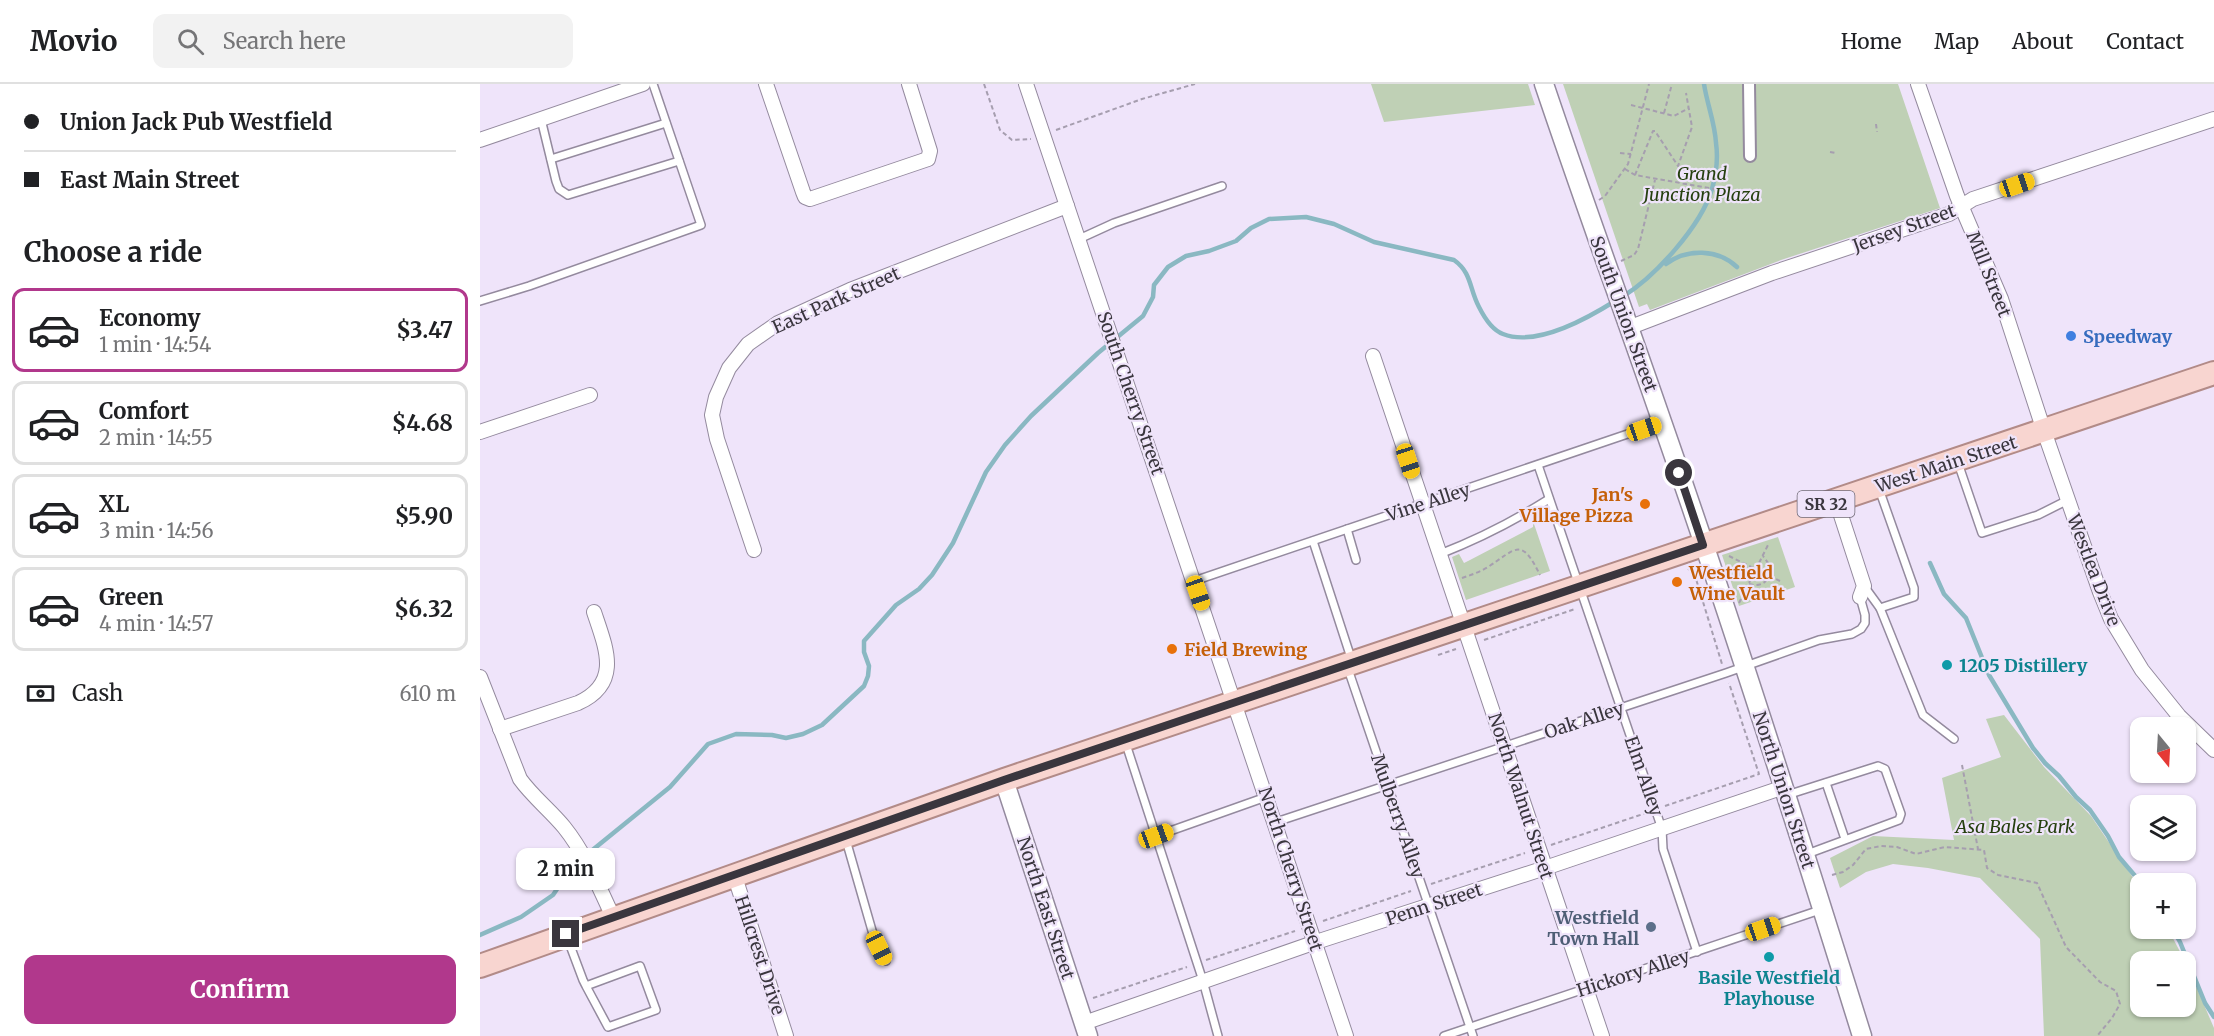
<!DOCTYPE html>
<html lang="en">
<head>
<meta charset="utf-8">
<style>
	body { margin:0; font-family:Merriweather,serif; background:#f2f2f2; color:#202124; height:100vh; display:flex; flex-direction:column; font-size:22px; white-space:nowrap }
	* { box-sizing:border-box; margin:0 }
	p { font-size:20px; color:#757577 }
	.icon { flex:none; width:33px; height:33px; fill:none; stroke:currentColor; stroke-width:2; stroke-linecap:round; stroke-linejoin:round }
	.map { position:relative; flex:1; overflow:hidden }
	.sheet { display:flex; flex-direction:column; background:#fff; width:480px }
	.sheet>* { flex:none }
	.banner { display:grid; align-content:center; height:132px; padding:0 24px; background:#fff }
	.needle { width:39px; rotate:162deg }
	.fabs { position:absolute; left:1650px; top:633px; display:grid; gap:12px }
	.fabs a { display:grid; place-items:center; width:66px; height:66px; border-radius:12px; background:#fff; box-shadow:0 2px 4px #0004; font-size:30px }
	.end { position:absolute; width:27px; height:27px; margin:-14px; border:8px solid #3a363e; background:#fff; box-shadow:0 0 0 3px #fff }
	.from { border-radius:50% }
	.bubble { position:absolute; height:42px; border-radius:12px; background:#fff; box-shadow:0 2px 4px #0004; font-size:20px; font-weight:700; line-height:42px; text-align:center }
	.car { position:absolute; width:18px; height:36px; margin:-18px -9px; border-radius:8px; box-shadow:0 0 4px 2px #0007; background:linear-gradient(#f5c518 24%,#345 0 40%,#f5c518 0 76%,#345 0 86%,#f5c518 0) }
	.banner b { display:flex; align-items:center; gap:21px; height:57px; font-size:22px }
	.banner b+b { border-top:2px solid #e0e0e0 }
	.banner i { width:15px; height:15px; background:#202124 }
	ul { padding:0; list-style:none }
	li { display:flex; align-items:center; gap:18px; height:84px; margin:0 12px 9px; padding:0 12px; border:3px solid #e0e0e0; border-radius:12px }
	li div { flex:1 }
	li b { display:block; font-size:22px }
	li em { font-style:normal; font-weight:700 }
	li.selected { border-color:#b1388c }
	li>.icon { width:54px; height:54px; stroke-width:1.5 }
	h2 { padding:0 24px; font-size:27px; line-height:72px }
	.pay { display:flex; align-items:center; gap:15px; height:66px; padding:0 24px; font-size:22px }
	.pay p { margin-inline-start:auto }
	.primary-button { display:flex; gap:12px; margin-top:auto; padding:12px 24px }
	.primary-button a { flex:1; height:69px; border-radius:12px; background:#b1388c; color:#fff; font-size:24px; font-weight:700; line-height:69px; text-align:center }
	header { display:flex; align-items:center; gap:36px; box-sizing:border-box; height:84px; padding:0 30px; background:#fff; border-bottom:2px solid #e0e0e0 }
	header strong { font-size:28px }
	nav { display:flex; gap:33px; margin-inline-start:auto; font-size:21px }
	.search { width:420px; height:54px; background:#f2f2f2; display:flex; align-items:center; gap:15px; box-sizing:border-box; padding:0 21px; border-radius:12px; color:#757577; font-size:22px }
	main { display:flex; flex:1; min-height:0 }
	.map>svg:first-child { display:block }
	.green { fill:#bfd0b5 }
	.lines { fill:none; stroke-linecap:round; stroke-linejoin:round }
	.stream { stroke:#8ab8c2; stroke-width:4.5 }
	.service-casing { stroke:#948a9e; stroke-width:10 }
	.pedestrian-casing { stroke:#948a9e; stroke-width:14 }
	.minor-casing { stroke:#948a9e; stroke-width:16 }
	.tertiary-casing { stroke:#948a9e; stroke-width:21 }
	.primary-casing { stroke:#b28b88; stroke-width:26 }
	.path { stroke:#a69eaf; stroke-width:2; stroke-dasharray:4.5 3; stroke-linecap:butt }
	.service { stroke:#fff; stroke-width:7 }
	.pedestrian { stroke:#fff; stroke-width:10 }
	.minor { stroke:#fff; stroke-width:14 }
	.tertiary { stroke:#fff; stroke-width:18 }
	.primary { stroke:#f8d5d0; stroke-width:22 }
	.route { stroke:#3a363e; stroke-width:8 }
	.shop-dot { fill:#3f7fe0; stroke:#efe4fa; stroke-width:2 }
	.food-dot { fill:#e8710a; stroke:#efe4fa; stroke-width:2 }
	.culture-dot { fill:#0f9aa8; stroke:#efe4fa; stroke-width:2 }
	.service-dot { fill:#5c6f8a; stroke:#efe4fa; stroke-width:2 }
	.labels { text-anchor:middle; dominant-baseline:central; stroke-width:4.5; stroke-linejoin:round; paint-order:stroke }
	.shield { fill:#efe4fa; stroke:#706a76; stroke-width:1.5 }
	.shield-label { font-size:16px; font-weight:bold; fill:#3a363e }
	.park-label { font-size:18px; font-style:italic; fill:#26400f; stroke:#efe4fa }
	.street-label { font-size:18px; fill:#3a363e; stroke:#efe4fa }
	.shop-label { font-size:18px; font-weight:bold; fill:#366cbe; stroke:#efe4fa; text-anchor:start }
	.food-label { font-size:18px; font-weight:bold; fill:#c56008; stroke:#efe4fa; text-anchor:start }
	.culture-label { font-size:18px; font-weight:bold; fill:#0d838f; stroke:#efe4fa; text-anchor:start }
	.service-label { font-size:18px; font-weight:bold; fill:#4e5e75; stroke:#efe4fa; text-anchor:end }
</style>
</head>
<body>
<header>
<strong>Movio</strong>
<div class="search"><svg class="icon" aria-label="search" viewBox="0 0 24 24"><circle cx="10" cy="10" r="6"/><path d="M15 15l6 6"/></svg>Search here</div>
<nav><a>Home</a><a>Map</a><a>About</a><a>Contact</a></nav>
</header>
<main>
<section class="sheet">
<div class="banner">
<b><i class="from"></i>Union Jack Pub Westfield</b>
<b><i></i>East Main Street</b>
</div>
<h2>Choose a ride</h2>
<ul>
<li class="selected"><svg class="icon" aria-label="car" viewBox="0 0 24 24"><path d="M5 17H2v-5l4-1 3-4h7l3 4 3 1v5h-3M9 17h6M6 11h13"/><circle cx="7" cy="17" r="2"/><circle cx="17" cy="17" r="2"/></svg><div><b>Economy</b><p>1 min · 14:54</p></div><em>$3.47</em></li>
<li><svg class="icon" aria-label="car" viewBox="0 0 24 24"><path d="M5 17H2v-5l4-1 3-4h7l3 4 3 1v5h-3M9 17h6M6 11h13"/><circle cx="7" cy="17" r="2"/><circle cx="17" cy="17" r="2"/></svg><div><b>Comfort</b><p>2 min · 14:55</p></div><em>$4.68</em></li>
<li><svg class="icon" aria-label="car" viewBox="0 0 24 24"><path d="M5 17H2v-5l4-1 3-4h7l3 4 3 1v5h-3M9 17h6M6 11h13"/><circle cx="7" cy="17" r="2"/><circle cx="17" cy="17" r="2"/></svg><div><b>XL</b><p>3 min · 14:56</p></div><em>$5.90</em></li>
<li><svg class="icon" aria-label="car" viewBox="0 0 24 24"><path d="M5 17H2v-5l4-1 3-4h7l3 4 3 1v5h-3M9 17h6M6 11h13"/><circle cx="7" cy="17" r="2"/><circle cx="17" cy="17" r="2"/></svg><div><b>Green</b><p>4 min · 14:57</p></div><em>$6.32</em></li>
</ul>
<div class="pay"><svg class="icon" aria-label="cash" viewBox="0 0 24 24"><path d="M3 7h18v10H3z"/><circle cx="12" cy="12" r="2"/></svg>Cash<p>610 m</p></div>
<div class="primary-button"><a>Confirm</a></div>
</section>
<div class="map">
<svg width="1734" height="952" viewBox="0 0 1734 952">
	<rect width="100%" height="100%" fill="#efe4fa"/>
	<g class="green">
		<path d="M891,0H1048L1055,21L904,38Z"/>
		<path d="M1083,0H1418L1460,124L1301,176L1170,226L1167,220L1159,223Z"/>
		<path d="M1053,437L1070,487L986,516L972,473L979,470L984,479L990,476L1053,443Z"/>
		<path d="M1298,453L1315,503L1259,522L1242,471Z"/>
		<path d="M1524,631L1564,683L1611,732L1660,804V844L1688,845L1705,877L1660,878V922H1706V879L1734,944V952H1564L1560,855L1500,794L1448,784L1413,780L1386,788L1360,804L1350,774L1393,752L1474,756L1462,694L1521,673L1506,635Z"/>
	</g>
	<g class="lines">
		<g class="stream">
			<path d="M1186,180C1207,164 1238,165 1257,183"/>
			<path d="M1142,213C1175,193 1221,142 1232,105C1236,91 1238,73 1236,59C1235,39 1227,20 1224,0"/>
			<path d="M1450,479L1464,510L1486,534L1509,591L1553,664L1565,679L1579,692L1596,713L1610,726L1628,752L1639,773L1662,800"/>
			<path d="M1692,844L1700,858L1725,919L1734,933"/>
			<path d="M0,851L41,833L73,811L89,787L110,768L190,703L228,660L256,650L292,651L306,654L323,650L342,641L384,602L388,592L389,582L384,568V557L416,521L439,505L452,491L473,459L506,388L525,361L551,332L618,269L663,232L673,213L674,201L688,183L706,172L729,167L756,157L771,144L789,135L826,133L854,140L894,158L974,176C992,189 989,204 999,223C1004,233 1012,246 1023,250C1056,263 1108,234 1135,217"/>
		</g>
		<defs>
			<g id="service">
				<path d="M61,35L76,97L79,105L88,111L199,77"/>
				<path d="M71,75L186,39"/>
				<path d="M599,155L634,139L742,102"/>
				<path d="M0,217L49,202L221,141L173,0"/>
				<path d="M1478,379L1502,449L1558,431L1588,416"/>
				<path d="M1058,381L1182,745L1183,765L1217,868"/>
				<path d="M867,445L876,476"/>
				<path d="M833,457L872,577"/>
				<path d="M960,470C999,455 1034,437 1069,415"/>
				<path d="M714,497L1180,339"/>
				<path d="M1384,502L1400,524L1434,513V504L1399,405"/>
				<path d="M1400,524L1443,631L1474,655"/>
				<path d="M868,585L993,952"/>
				<path d="M645,657L723,897L738,952"/>
				<path d="M1346,699L1365,755"/>
				<path d="M1307,711L1398,682L1405,685L1421,730L1419,736L1327,770"/>
				<path d="M796,738L1246,589L1339,556L1372,550L1381,545L1385,539V531L1380,513"/>
				<path d="M676,752L786,713"/>
				<path d="M366,756L393,850L406,877"/>
				<path d="M88,856L103,896L106,902L128,943L176,926L160,882L106,902"/>
				<path d="M964,952L1340,826"/>
			</g>
			<path id="pedestrian" d="M1269,0L1270,72"/>
			<g id="minor">
				<path d="M286,0L323,108L325,113L330,115L448,75L450,67L429,0"/>
				<path d="M546,0L866,952"/>
				<path d="M1438,0L1477,112L1521,215L1564,347L1620,508L1631,535L1662,586L1699,632L1734,666"/>
				<path d="M0,56L163,0"/>
				<path d="M1148,244L1292,189L1469,130L1493,115L1734,35"/>
				<path d="M893,272L1122,952"/>
				<path d="M0,348L110,311"/>
				<path d="M1356,416L1384,502L1380,513"/>
				<path d="M274,466L237,355L232,331L236,313L249,284L268,260L298,239L370,206L587,122"/>
				<path d="M0,593L40,695C53,713 70,726 84,743C105,769 119,803 133,833"/>
				<path d="M20,645L98,619C142,599 126,564 114,528"/>
				<path d="M254,790L306,952"/>
				<path d="M604,939L836,858L1065,784L1304,703"/>
			</g>
			<g id="tertiary">
				<path d="M1064,0C1102,113 1143,225 1182,338C1253,541 1318,747 1382,952"/>
				<path d="M524,696L608,952"/>
			</g>
			<path id="primary" d="M0,882L524,696L1734,289"/>
		</defs>
		<use href="#service" class="service-casing"/>
		<use href="#pedestrian" class="pedestrian-casing"/>
		<use href="#minor" class="minor-casing"/>
		<use href="#tertiary" class="tertiary-casing"/>
		<use href="#primary" class="primary-casing"/>
		<g class="path">
			<path d="M504,0L520,46L532,56L551,55"/>
			<path d="M1151,21L1194,32L1209,24"/>
			<path d="M1184,29L1192,0"/>
			<path d="M1396,40L1397,48"/>
			<path d="M576,46L662,15L715,0"/>
			<path d="M1350,68L1356,69"/>
			<path d="M1140,69L1151,70"/>
			<path d="M1145,85L1155,91L1257,109"/>
			<path d="M1155,91L1173,47H1175L1198,82L1212,43L1206,9"/>
			<path d="M1119,116L1125,112L1148,80L1169,0"/>
			<path d="M1141,177L1154,171L1158,165L1175,96"/>
			<path d="M1249,472L1300,497"/>
			<path d="M1208,485L1213,488L1216,495L1242,580"/>
			<path d="M982,494C991,491 1000,488 1008,483C1036,465 1041,452 1060,491"/>
			<path d="M1269,500C1282,504 1291,496 1291,483L1283,472"/>
			<path d="M1259,519L1289,459"/>
			<path d="M1004,556L1095,525"/>
			<path d="M958,571L976,565"/>
			<path d="M1482,681L1498,765"/>
			<path d="M1185,722L1279,690L1249,599"/>
			<path d="M1071,761L1166,729"/>
			<path d="M1352,791L1363,788L1373,781L1386,765L1401,762L1417,763L1436,770L1465,763L1504,766L1507,784L1518,791L1557,799L1586,863L1620,898L1636,907L1640,920L1632,934L1617,952"/>
			<path d="M951,800L1045,769"/>
			<path d="M843,837L931,807"/>
			<path d="M726,876L815,847"/>
			<path d="M613,914L707,883"/>
		</g>
		<use href="#service" class="service"/>
		<use href="#pedestrian" class="pedestrian"/>
		<use href="#minor" class="minor"/>
		<use href="#tertiary" class="tertiary"/>
		<use href="#primary" class="primary"/>
	</g>
	<g class="lines">
		<path class="route" d="M86,850L524,696L1223,461L1199,389"/>
	</g>
	<circle class="shop-dot" cx="1591" cy="252" r="6"/>
	<g class="food-dot">
		<circle cx="1165" cy="420" r="6"/>
		<circle cx="1197" cy="498" r="6"/>
		<circle cx="692" cy="565" r="6"/>
	</g>
	<g class="culture-dot">
		<circle cx="1467" cy="581" r="6"/>
		<circle cx="1289" cy="873" r="6"/>
	</g>
	<circle class="service-dot" cx="1171" cy="843" r="6"/>
	<g class="labels">
		<rect class="shield" x="1317.5" y="407" width="57" height="26" rx="4.5"/>
		<g class="shield-label">
			<text x="1346" y="420">SR 32</text>
		</g>
		<g class="park-label">
			<text x="1222" y="89">Grand<tspan x="1222" dy="21">Junction Plaza</tspan></text>
			<text x="1535" y="742">Asa Bales Park</text>
		</g>
		<g class="street-label">
			<text transform="translate(1424 144) rotate(-20)">Jersey Street</text>
			<text transform="translate(1509 190) rotate(68)">Mill Street</text>
			<text transform="translate(356 216) rotate(-24)">East Park Street</text>
			<text transform="translate(1144 230) rotate(70)">South Union Street</text>
			<text transform="translate(651 309) rotate(71)">South Cherry Street</text>
			<text transform="translate(1466 380) rotate(-18)">West Main Street</text>
			<text transform="translate(948 418) rotate(-18)">Vine Alley</text>
			<text transform="translate(1614 486) rotate(69)">Westlea Drive</text>
			<text transform="translate(1104 636) rotate(-18)">Oak Alley</text>
			<text transform="translate(1164 692) rotate(71)">Elm Alley</text>
			<text transform="translate(1304 706) rotate(72)">North Union Street</text>
			<text transform="translate(1041 712) rotate(72)">North Walnut Street</text>
			<text transform="translate(918 732) rotate(71)">Mulberry Alley</text>
			<text transform="translate(811 785) rotate(72)">North Cherry Street</text>
			<text transform="translate(954 820) rotate(-18)">Penn Street</text>
			<text transform="translate(566 824) rotate(72)">North East Street</text>
			<text transform="translate(280 871) rotate(72)">Hillcrest Drive</text>
			<text transform="translate(1153 889) rotate(-18)">Hickory Alley</text>
		</g>
		<g class="shop-label">
			<text x="1603" y="252">Speedway</text>
		</g>
		<g class="food-label">
			<text x="1153" y="410" text-anchor="end">Jan's<tspan x="1153" dy="21">Village Pizza</tspan></text>
			<text x="1209" y="488">Westfield<tspan x="1209" dy="21">Wine Vault</tspan></text>
			<text x="704" y="565">Field Brewing</text>
		</g>
		<g class="culture-label">
			<text x="1479" y="581">1205 Distillery</text>
			<text x="1289" y="893" text-anchor="middle">Basile Westfield<tspan x="1289" dy="21">Playhouse</tspan></text>
		</g>
		<g class="service-label">
			<text x="1159" y="833">Westfield<tspan x="1159" dy="21">Town Hall</tspan></text>
		</g>
	</g>
</svg>
<div class="fabs">
<a><svg class="needle" viewBox="-14 -14 28 28"><path d="M0-13l5 13h-10z" fill="#e53935"/><path d="M0 13l5-13h-10z" fill="#757577"/></svg></a>
<a><svg class="icon" aria-label="layers" viewBox="0 0 24 24"><path d="M12 4l9 5-9 5-9-5zM3 14l9 5 9-5"/></svg></a>
<a>+</a>
<a>−</a>
</div>
<i class="end from" style="left:1199px;top:389px"></i>
<i class="end" style="left:86px;top:850px"></i>
<div class="bubble" style="left:36px;top:764px;width:99px">2 min</div>
<i class="car" style="left:1537px;top:101px;rotate:71deg"></i>
<i class="car" style="left:1164px;top:345px;rotate:71deg"></i>
<i class="car" style="left:928px;top:377px;rotate:162deg"></i>
<i class="car" style="left:718px;top:509px;rotate:161deg"></i>
<i class="car" style="left:676px;top:752px;rotate:70deg"></i>
<i class="car" style="left:1283px;top:845px;rotate:71deg"></i>
<i class="car" style="left:399px;top:864px;rotate:154deg"></i>
</div>
</main>
</body>
</html>
